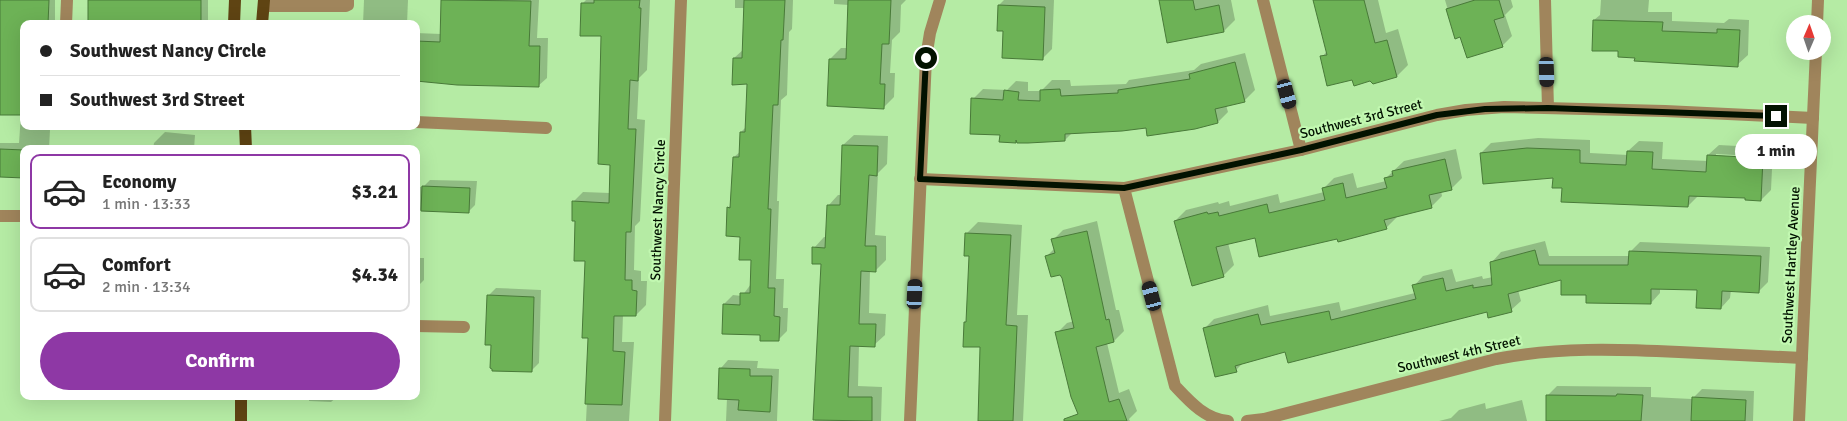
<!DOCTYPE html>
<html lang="en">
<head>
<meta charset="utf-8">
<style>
	body { margin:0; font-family:Signika,sans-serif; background:#f6f6f6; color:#222; height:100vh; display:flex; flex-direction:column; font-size:19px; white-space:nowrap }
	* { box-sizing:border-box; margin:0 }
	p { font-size:16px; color:#767676 }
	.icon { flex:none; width:28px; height:28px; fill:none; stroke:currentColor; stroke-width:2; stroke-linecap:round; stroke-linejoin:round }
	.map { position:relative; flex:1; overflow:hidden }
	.sheet { position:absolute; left:20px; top:145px; width:400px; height:255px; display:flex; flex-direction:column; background:#fff; border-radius:10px; box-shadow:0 5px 20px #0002 }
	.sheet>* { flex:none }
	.guide { position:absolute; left:20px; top:20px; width:400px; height:110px; border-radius:10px; box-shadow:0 5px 20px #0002; display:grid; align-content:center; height:110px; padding:0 20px; background:#fff }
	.needle { width:32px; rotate:2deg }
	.tools { position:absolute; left:1786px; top:15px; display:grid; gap:10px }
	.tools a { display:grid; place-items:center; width:45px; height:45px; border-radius:50%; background:#fff; box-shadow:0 5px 20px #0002; font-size:25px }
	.end { position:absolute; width:22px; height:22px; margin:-11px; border:6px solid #021200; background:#fff; box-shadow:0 0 0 2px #fff }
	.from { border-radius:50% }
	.bubble { position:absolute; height:35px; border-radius:18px; background:#fff; box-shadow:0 5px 20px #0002; font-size:16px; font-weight:700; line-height:35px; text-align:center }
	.car { position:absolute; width:15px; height:30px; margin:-15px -8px; border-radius:6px; box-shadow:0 0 4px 1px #0007; background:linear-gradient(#222 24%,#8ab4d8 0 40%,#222 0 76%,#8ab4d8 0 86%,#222 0) }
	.guide b { display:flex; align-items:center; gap:18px; height:48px; font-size:19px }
	.guide b+b { border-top:1px solid #e0e0e0 }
	.guide i { width:12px; height:12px; background:#222 }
	ul { padding:9px 0 0; list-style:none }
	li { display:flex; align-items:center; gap:15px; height:75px; margin:0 10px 8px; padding:0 10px; border:2px solid #e0e0e0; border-radius:10px }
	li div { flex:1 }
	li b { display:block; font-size:19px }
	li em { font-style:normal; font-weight:700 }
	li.on { border-color:#8e38a5 }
	li>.icon { width:45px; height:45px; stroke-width:1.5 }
	.cta { display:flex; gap:10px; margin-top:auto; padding:10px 20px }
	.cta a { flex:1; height:58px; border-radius:30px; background:#8e38a5; color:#fff; font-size:20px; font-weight:700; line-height:58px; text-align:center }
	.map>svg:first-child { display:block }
	.shadow { fill:#0003; fill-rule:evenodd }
	.building { fill:#6db256; stroke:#497a39 }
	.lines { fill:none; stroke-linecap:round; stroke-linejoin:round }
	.minor { stroke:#a0855c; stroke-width:12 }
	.major { stroke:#5f4413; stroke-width:12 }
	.route { stroke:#021200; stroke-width:6 }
	.labels { text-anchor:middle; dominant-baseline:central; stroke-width:4.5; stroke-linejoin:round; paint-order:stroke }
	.street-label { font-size:14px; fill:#021200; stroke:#c2f8b1 }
</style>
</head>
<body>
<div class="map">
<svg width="1847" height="421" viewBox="0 0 1847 421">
	<rect width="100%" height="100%" fill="#b5eba4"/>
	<g class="shadow">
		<path d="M0,0H55V20L51,24H24V126H43L50,130L49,149H24V177L0,176V143H19L21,114L0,113Z"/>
		<path d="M90,0H208V24H89Z"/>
		<path d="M364,0H408L407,24H363Z"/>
		<path d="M442,0H539L537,38H548L547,78L538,86L416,81V33L441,34Z"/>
		<path d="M586,0H650L647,70L639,78L637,119L645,120L640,221L635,226L634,270L641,271V281H647L646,305L636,315H623L622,342H634L629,421H586L590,337L586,260L573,202L583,192L610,193L612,164L603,35L582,4Z"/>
		<path d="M735,0H793L792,29L789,32L787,95L781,100L777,201H779L776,279H784L783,308H788L787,331L778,340L761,334L724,304L733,295L742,296L751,284L753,259L728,208L732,204L734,157L741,151V132L746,127L749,83L734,58L744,49L745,8H735Z"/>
		<path d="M834,0H906L901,5L900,32L892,40L890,73H895L894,97L883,108L830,59L841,48H847L849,5L834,4Z"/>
		<path d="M1004,0H1054L1052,49L1042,59L1004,30L999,5Z"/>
		<path d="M1160,0H1231L1235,20L1224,31Z"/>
		<path d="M1315,0H1378L1386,33L1398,29L1408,65L1397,76L1370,80L1353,78L1322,57L1327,51Z"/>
		<path d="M1445,0H1511L1513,7L1505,15L1512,36L1502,46L1461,36L1456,38Z"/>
		<path d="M1601,0H1649L1648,12H1672V21L1724,23L1729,19L1749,20L1748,55L1737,65L1636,57L1619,50L1594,20L1600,15Z"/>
		<path d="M1245,53L1255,90L1244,101L1226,105L1228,112L1218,122L1073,132L1065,140H1017L1015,141L1001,133L973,99L983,89L1007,90L1016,81L1028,82V91H1041L1052,80H1070L1071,86L1126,84L1129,80L1194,70L1201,64Z"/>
		<path d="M165,132L195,135L194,149H153L154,143Z"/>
		<path d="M854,135L888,136L887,164L878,173L875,235L886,236V260L875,271L870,270L869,313L886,314L885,335L874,345H859L858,386L882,387L881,421H815L822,263L814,248L824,237H827L828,206L838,195H841L843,145Z"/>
		<path d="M1538,138L1590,140V153L1628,155V151L1639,141L1663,142L1662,159L1708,161V155L1719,145L1773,148L1771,190L1761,200L1746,197L1699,195L1688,206L1563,187L1554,176L1481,153L1491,143ZM1716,154L1770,157V159L1716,156Z"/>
		<path d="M1456,149L1462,178L1451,189L1441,191L1442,196L1431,207L1397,215V217L1386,228L1338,237H1256L1228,243L1234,265L1223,276L1175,221L1186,210L1218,202L1219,204L1229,201L1230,206L1278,194L1280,203L1324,192L1323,189L1334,178L1353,173L1357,188L1386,181V178L1404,161Z"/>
		<path d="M430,180L477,181L475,205L468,212L416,210V187H423Z"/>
		<path d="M1097,221L1116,310H1119L1124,331L1114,341L1107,343L1119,393L1129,389L1137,411L1129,419L1130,421H1082L1057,333L1067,323L1074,321L1063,277L1047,256L1055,248L1053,240L1063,230Z"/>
		<path d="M978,222L1022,225L1017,315H1028L1023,421H979L982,346L965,323L967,320L970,255L967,233Z"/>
		<path d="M1545,241L1549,256H1630V252L1640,242L1770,247L1768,282L1759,291L1731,290L1730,298L1721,308L1698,289L1660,288V293L1651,303L1587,294L1562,278L1518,290L1521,301L1511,310L1488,311L1288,362L1286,351L1244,362L1236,370L1204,329L1214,319L1268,305L1270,316L1339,302L1341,311L1415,293L1414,286L1423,276L1452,269L1456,282L1482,276L1483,279L1493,277L1492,262L1501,252Z"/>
		<path d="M416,258H424V280L416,288Z"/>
		<path d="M496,288L541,290L539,363L531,371L492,344L488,296Z"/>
		<path d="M728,360L758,361L757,368L779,369L777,421H726L727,398L721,368Z"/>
		<path d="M1557,386L1651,387V397L1692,399L1702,389L1754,391L1753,421H1547L1548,395Z"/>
		<path d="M309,396H338L331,402L309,401Z"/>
		<path d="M1522,400L1527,421H1439L1451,418L1459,410L1485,403L1486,409Z"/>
	</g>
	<g class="building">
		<path d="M0,0H49L48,24H24V115H0Z"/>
		<rect x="88" y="0" width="113" height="24"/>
		<path d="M441,0L531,1L529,46H540L539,87L457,85L416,81V41L440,42Z"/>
		<path d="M594,0H640L639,8H641L638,81L630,80L628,129H636L631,232H626L625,280H632V290L637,291L636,316H614L613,351L625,352L622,405L585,404L588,338H582L585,261H574L575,221H572V201L609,203L610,165L598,164L601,36H580L581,3H594Z"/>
		<path d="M744,0H785L783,40H781L778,105H773L768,209H771L768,288H775L774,316L780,317L779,341H760V335L722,334L723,304L740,305V293H750L751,260H739L740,237L726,236L727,207L730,208L733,157H739L740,132H745L747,84L732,85L733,58H742Z"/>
		<path d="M848,0H891L889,44H882L880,84H885L884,109L827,106L829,59H846Z"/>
		<path d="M1159,0H1193L1195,10L1219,5L1224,32L1167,43Z"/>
		<path d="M1313,0H1364L1375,43L1387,40L1397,77L1373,84L1370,81L1354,86L1352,80L1327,86L1320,56L1327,55Z"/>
		<path d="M1475,0H1499L1504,17L1494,20L1503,47L1467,58L1460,37L1455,39L1446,9Z"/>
		<path d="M998,5L1045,7L1043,60L1002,58L1003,31H997Z"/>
		<path d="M1593,20L1663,22L1662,31L1717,33V29L1740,30L1738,67L1634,61L1635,58L1618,57V51H1592Z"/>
		<path d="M1235,62L1245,102L1215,109L1218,123L1195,129L1147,136L1146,128L1122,131L1065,134V141L1028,143H1017L1016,140V143L999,142L1000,135L970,134L971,98L1003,100L1004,90L1019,92L1018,100L1040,101V90L1060,89L1061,96L1118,93V90L1190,79L1189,74Z"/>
		<path d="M842,145L878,146L877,176L869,175L865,246H876V272L861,271L859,324H876L875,347L850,346L848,397H872V421L813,420L821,264H812V247L825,248L827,205H840Z"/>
		<path d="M1527,148L1580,150V163L1626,165L1627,151L1653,152L1652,169L1706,172L1707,155L1763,158L1761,201L1745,200V198L1689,196L1688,207L1561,202L1562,188H1552L1553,178L1483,184L1480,153Z"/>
		<path d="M0,149L24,150V178L0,177Z"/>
		<path d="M1445,159L1452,190L1429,195L1432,208L1384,220L1387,229L1338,242L1337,239L1259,257L1255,238L1216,247L1224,277L1192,286L1174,221L1207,212L1208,214L1218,212L1219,216L1267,204L1269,213L1325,200L1322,188L1343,183L1346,198L1387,188L1384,178L1393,176L1392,171Z"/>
		<path d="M422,186L470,188L469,213L421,211Z"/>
		<path d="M1087,231L1106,320L1109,319L1114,342L1096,347L1109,402L1119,399L1127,421H1064V419L1078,414L1071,397L1055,332L1074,328L1062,278L1060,275L1051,277L1045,256L1055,253L1051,239Z"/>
		<path d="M965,233L1011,235L1006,325L1017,326L1013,421H978L980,347H963L964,322H966L969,256H964Z"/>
		<path d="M1535,250L1539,265H1628L1629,251L1761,256L1759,293L1722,291L1721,309L1696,308L1697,290L1651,289V304L1586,303V295H1561V280L1508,294L1512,312L1488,318L1487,312L1288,363L1285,352L1235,366L1237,372L1215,377L1203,328L1258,314L1261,325L1329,311L1331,320L1416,299L1412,285L1443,278L1446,291L1473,285V288L1492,285L1490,262Z"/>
		<path d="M487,295L534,297L532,372L492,371V369L490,368L491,345H485Z"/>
		<path d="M719,368L750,369V376H772L770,412L738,410L739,400L718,399Z"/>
		<path d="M1617,394L1643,395L1641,421H1546V395L1616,396Z"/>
		<path d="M1692,397L1746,400L1745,421H1691Z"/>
	</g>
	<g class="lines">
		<g class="minor">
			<path d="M1263,0L1301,150"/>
			<path d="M1545,0L1548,108"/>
			<path d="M264,6H346L348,5V0"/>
			<path d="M66,24L67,0"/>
			<path d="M1817,24L1818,0"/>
			<path d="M416,122L546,128"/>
			<path d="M920,179L1124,188L1301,150L1437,115L1466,110L1504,107L1665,111L1813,118"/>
			<path d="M1124,188L1175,386C1190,402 1205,419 1228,421"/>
			<path d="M0,216H24"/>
			<path d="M416,326L464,327"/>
			<path d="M665,421L681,0"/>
			<path d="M910,421L926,58L930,33L940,0"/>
			<path d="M1247,421L1264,419L1496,359C1557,347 1618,349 1679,352C1720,354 1761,356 1802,358"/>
			<path d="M1799,421L1816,51"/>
		</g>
		<g class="major">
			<path d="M234,24L235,0"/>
			<path d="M262,24L264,0"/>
			<path d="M245,126L246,149"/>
			<path d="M241,421V396"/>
		</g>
	</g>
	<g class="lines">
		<path class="route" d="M926,58L920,179L1124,188L1301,150L1437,115L1485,109L1548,108L1776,116"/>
	</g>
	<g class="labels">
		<g class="street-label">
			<text transform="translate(1361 119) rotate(-14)">Southwest 3rd Street</text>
			<text transform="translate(658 210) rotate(-88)">Southwest Nancy Circle</text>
			<text transform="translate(1791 265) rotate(-87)">Southwest Hartley Avenue</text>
			<text transform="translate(1459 354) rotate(-13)">Southwest 4th Street</text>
		</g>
	</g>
</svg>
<div class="tools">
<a><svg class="needle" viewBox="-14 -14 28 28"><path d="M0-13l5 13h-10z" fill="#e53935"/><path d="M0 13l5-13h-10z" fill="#767676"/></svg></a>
</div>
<i class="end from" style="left:926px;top:58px"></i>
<i class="end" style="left:1776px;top:116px"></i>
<div class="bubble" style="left:1735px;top:134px;width:82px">1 min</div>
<i class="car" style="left:1547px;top:72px;rotate:178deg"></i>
<i class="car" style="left:1287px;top:94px;rotate:165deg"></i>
<i class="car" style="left:915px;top:294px;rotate:3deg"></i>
<i class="car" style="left:1152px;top:296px;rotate:345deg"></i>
<div class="guide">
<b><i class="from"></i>Southwest Nancy Circle</b>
<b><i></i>Southwest 3rd Street</b>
</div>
<section class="sheet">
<ul>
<li class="on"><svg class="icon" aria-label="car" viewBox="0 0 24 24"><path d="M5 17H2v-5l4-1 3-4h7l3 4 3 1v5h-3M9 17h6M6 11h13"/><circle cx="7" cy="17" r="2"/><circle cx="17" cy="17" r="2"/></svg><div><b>Economy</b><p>1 min · 13:33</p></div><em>$3.21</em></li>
<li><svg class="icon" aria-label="car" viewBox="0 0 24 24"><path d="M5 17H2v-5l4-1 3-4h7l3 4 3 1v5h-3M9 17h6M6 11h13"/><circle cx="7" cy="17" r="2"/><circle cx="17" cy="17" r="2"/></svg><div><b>Comfort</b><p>2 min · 13:34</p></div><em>$4.34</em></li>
</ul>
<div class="cta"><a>Confirm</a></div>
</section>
</div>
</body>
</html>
